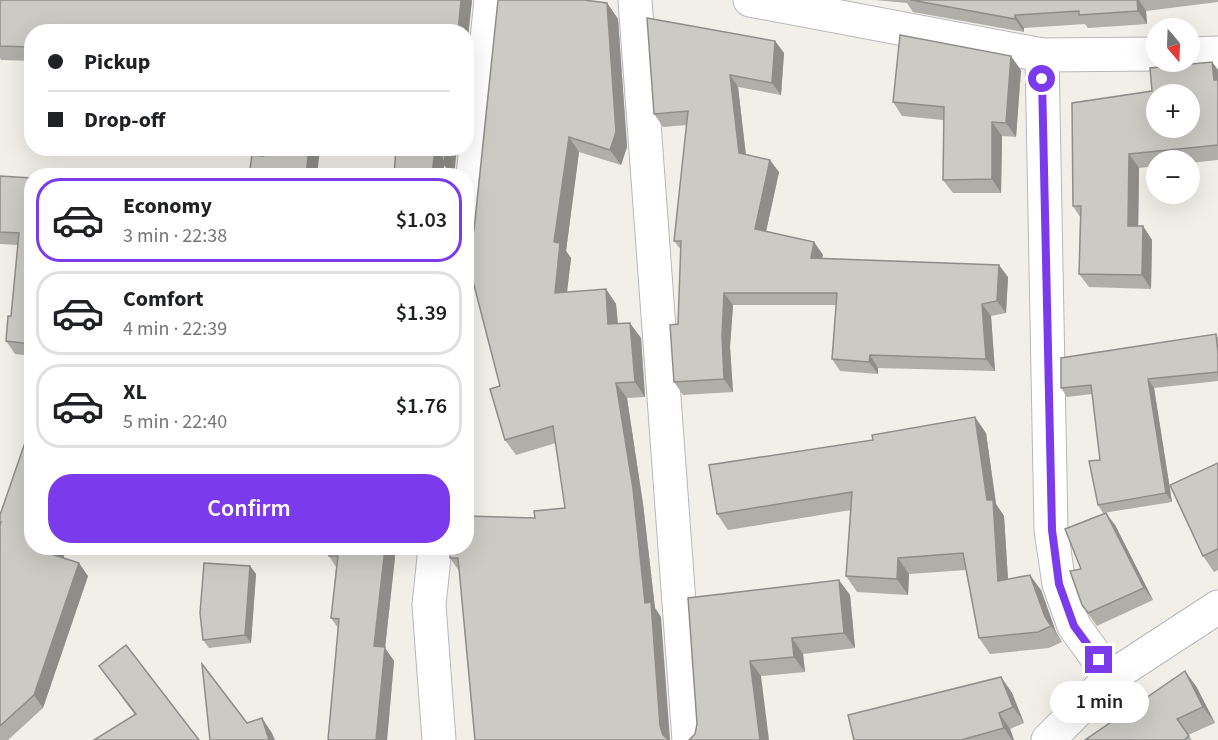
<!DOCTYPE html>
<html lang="en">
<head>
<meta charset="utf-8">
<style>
	body { margin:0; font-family:"Source Sans 3",sans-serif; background:#f6f6f6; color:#202124; height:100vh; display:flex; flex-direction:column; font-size:22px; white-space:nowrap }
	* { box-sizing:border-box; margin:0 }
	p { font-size:20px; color:#757577 }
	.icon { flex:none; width:33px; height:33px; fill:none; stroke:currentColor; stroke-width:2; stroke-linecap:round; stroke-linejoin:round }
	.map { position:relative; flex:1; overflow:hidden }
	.panel { position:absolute; left:24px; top:168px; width:450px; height:387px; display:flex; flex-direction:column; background:#fff; border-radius:24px; box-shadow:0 6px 24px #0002 }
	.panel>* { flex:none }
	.banner { position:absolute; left:24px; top:24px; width:450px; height:132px; border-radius:24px; box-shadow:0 6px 24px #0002; display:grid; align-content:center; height:132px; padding:0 24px; background:#fff }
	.needle { width:39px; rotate:161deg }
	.controls { position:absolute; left:1146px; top:18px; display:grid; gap:12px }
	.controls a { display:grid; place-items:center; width:54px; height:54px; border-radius:50%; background:#fff; box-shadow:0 6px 24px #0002; font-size:30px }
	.end { position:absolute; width:27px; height:27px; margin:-14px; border:8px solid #7c3aed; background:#fff; box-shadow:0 0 0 3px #fff }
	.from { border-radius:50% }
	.bubble { position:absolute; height:42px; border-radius:21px; background:#fff; box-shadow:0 6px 24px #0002; font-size:20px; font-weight:600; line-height:42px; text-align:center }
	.banner b { display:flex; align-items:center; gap:21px; height:57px; font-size:22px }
	.banner b+b { border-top:2px solid #e0e0e0 }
	.banner i { width:15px; height:15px; background:#202124 }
	ul { padding:10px 0 0; list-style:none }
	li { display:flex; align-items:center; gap:18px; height:84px; margin:0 12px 9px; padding:0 12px; border:3px solid #e0e0e0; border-radius:24px }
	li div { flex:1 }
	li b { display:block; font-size:22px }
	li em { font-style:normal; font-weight:600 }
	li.active { border-color:#7c3aed }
	li>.icon { width:54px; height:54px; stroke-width:1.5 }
	.cta { display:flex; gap:12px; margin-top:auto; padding:12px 24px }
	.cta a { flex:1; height:69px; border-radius:24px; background:#7c3aed; color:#fff; font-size:24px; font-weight:600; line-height:69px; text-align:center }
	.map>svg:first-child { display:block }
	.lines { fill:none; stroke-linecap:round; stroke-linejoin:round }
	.minor-casing { stroke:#b5b8bc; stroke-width:35 }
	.minor { stroke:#fff; stroke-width:33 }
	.wall { fill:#afaea9 }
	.shaded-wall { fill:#8f8d8a }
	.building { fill:#cccac5; stroke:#8f8d8a; stroke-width:1.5; fill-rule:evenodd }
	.route { stroke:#7c3aed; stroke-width:8 }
</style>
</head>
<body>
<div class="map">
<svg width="1218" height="740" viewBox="0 0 1218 740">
	<rect width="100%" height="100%" fill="#f1efe8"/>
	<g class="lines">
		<defs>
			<g id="minor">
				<path d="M635,0L689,740"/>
				<path d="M750,0L1042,55L1156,54"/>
				<path d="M1190,54L1218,53"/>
				<path d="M1042,55L1051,530L1059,584L1074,626L1111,677"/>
				<path d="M466,243L491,0"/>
				<path d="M435,548L429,605L439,740"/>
				<path d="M1048,740L1111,677L1218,607"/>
			</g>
		</defs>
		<use href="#minor" class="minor-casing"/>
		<use href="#minor" class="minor"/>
	</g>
	<g class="wall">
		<path d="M0,0H472L466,55V32H32V61L1,60L0,58Z"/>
		<path d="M875,0H1218V2L1146,11L1147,24L1088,28L1085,24L1024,28V32L913,12L907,3Z"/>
		<path d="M607,3L618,19L627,147L621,165L579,152L566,251L571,258L567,292L606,289L616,304L618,324L641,338L645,397L627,398L643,504L655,608L661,617L459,571L450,558L535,518L565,508L556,443L516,455L505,440L500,386L471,238Z"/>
		<path d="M775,41L784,53L781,95L738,87L746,155L779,172L766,231L814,242L823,255L822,258L1008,277L1006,313L991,316L995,371L878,368V374L840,371L832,359L836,305H733L730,347L733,392L683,395L674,382L678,324L681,250L674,241L687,125L663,127L654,114Z"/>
		<path d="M1212,62L1218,70V160L1190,163V160H1156V166L1139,168L1138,226H1143L1152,240L1151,289L1089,287L1079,274L1080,217L1073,206L1152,91Z"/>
		<path d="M1021,70L1016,137L1002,136L1001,193H953L943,180V120L902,116L893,102Z"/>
		<path d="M0,176L32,178V356L15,354L6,341L11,316L18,245L0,244Z"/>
		<path d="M1218,337V381L1154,388L1172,502L1103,513L1098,505L1100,460L1092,394L1067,397L1061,388Z"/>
		<path d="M986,433L996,504L1004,516L1008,579L1041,590L1056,632L1062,642L1049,648L990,654L979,638L966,570L909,574L908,595L857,592L846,576L851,510L728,530L717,514Z"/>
		<path d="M1218,463V570L1214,572L1203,556Z"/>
		<path d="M0,515L63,558L88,576L43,708L8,740H0Z"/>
		<path d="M1115,525L1153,600L1097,626L1082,605L1081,569Z"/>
		<path d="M396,548L385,648L394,661L387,740H328L338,628L331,618L336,567L329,556Z"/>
		<path d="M250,566L256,574L251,643L209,648L203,640Z"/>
		<path d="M850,595L855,648L803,654L805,672L761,676L695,734L697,724L688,598Z"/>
		<path d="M99,666L199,740L135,715Z"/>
		<path d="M1001,677L1012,693L1024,723L1010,729L1014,740H854Z"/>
		<path d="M1196,686L1215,723L1188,735L1192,740H1085Z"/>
	</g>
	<g class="shaded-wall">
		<path d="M461,0H472L466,55V32H458Z"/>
		<path d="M1137,0H1139L1146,11L1147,24L1138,11Z"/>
		<path d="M607,3L618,19L627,147L621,165L610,150Z"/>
		<path d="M1015,15L1024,28V32L1015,19Z"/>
		<path d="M775,41L784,53L781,95L772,83Z"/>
		<path d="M1011,56L1021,70L1016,137L1006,123Z"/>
		<path d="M1212,62L1218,70V86L1214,80Z"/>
		<path d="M730,75L738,87L747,165L739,153Z"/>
		<path d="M992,122L1002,136L1001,193L992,179Z"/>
		<path d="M569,137L579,152L566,251L571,258L565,309L555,293L554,242Z"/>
		<path d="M309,148H320L317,176H306Z"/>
		<path d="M435,148H446L443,176H432Z"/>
		<path d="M446,148H457L454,176H452L444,165Z"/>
		<path d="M1129,154L1139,168L1138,240L1128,226Z"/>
		<path d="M770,160L779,172L764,241L755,229Z"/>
		<path d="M1143,226L1152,240L1151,289L1142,275Z"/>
		<path d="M814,242L823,255L819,270L811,258Z"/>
		<path d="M999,265L1008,277L1006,313L997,301Z"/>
		<path d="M606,289L616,304L619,339L608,324Z"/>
		<path d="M724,293L733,305L730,347L733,392L724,379L722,335Z"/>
		<path d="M982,304L991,316L995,371L986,359Z"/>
		<path d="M630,323L641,338L645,397L635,382Z"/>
		<path d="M870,355L878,368V374L869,362Z"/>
		<path d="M1148,379L1154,388L1172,502L1166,493Z"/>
		<path d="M616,383L627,398L643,504L655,608L661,617L670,740H666L663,735L660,726Z"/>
		<path d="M975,417L986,433L996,504L1004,516L1009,596L998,581Z"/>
		<path d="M1106,513L1115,525L1153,600L1144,588Z"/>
		<path d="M53,548H67L60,567L51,554Z"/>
		<path d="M385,548H396L385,648L394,661L387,740H376L374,646Z"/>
		<path d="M898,558L909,574L908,595L897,579Z"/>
		<path d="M79,563L88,576L43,708L34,695Z"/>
		<path d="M250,566L256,574L251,643L245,635Z"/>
		<path d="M1030,575L1041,590L1056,632L1062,642L1045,617Z"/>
		<path d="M839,580L850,595L855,648L844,633Z"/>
		<path d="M792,638L803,654L805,672L794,657Z"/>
		<path d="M750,661L761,676L769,740H760Z"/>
		<path d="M1185,671L1196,686L1215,723L1203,707Z"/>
		<path d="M1001,677L1012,693L1024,723L1013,707Z"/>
		<path d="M999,713L1010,729L1014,740H1012L1004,728Z"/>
		<path d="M262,718L272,733L275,740H269Z"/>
	</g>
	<g class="building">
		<path d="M0,0H461L458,32H32V47L0,46Z"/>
		<path d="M498,0H584L607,3L616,132L610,150L569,137L554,242L560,243L555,293L606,289L608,324L630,323L635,382L616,383L633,489L645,603L651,602L660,726L663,735L669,740H475L458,558H450L451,548H466V516L535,518L534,511L565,508L553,426L505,440L490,389L500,386L466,254V242L471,238L474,230Z"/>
		<path d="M911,0H1137L1138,11L1079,15V11L1015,15V19Z"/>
		<path d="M647,18L775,41L772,83L730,75L739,153L770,160L755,229L814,242L811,258L999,265L997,301L982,304L986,359L870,355L869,362L832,359L837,293H724L722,335L724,379L674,382L670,325L678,324L681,241H674L688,111L654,114Z"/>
		<path d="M900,35L1011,56L1006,123L992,122V179L943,180L944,107L893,102Z"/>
		<path d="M1212,62L1214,80H1218V145L1129,154L1128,226H1143L1142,275L1079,274L1081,206H1073L1072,103L1152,91L1150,68ZM1156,94H1190V128H1156Z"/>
		<path d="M264,148H309L306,176H249L252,155L264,156Z"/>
		<path d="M396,148H435L432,176H394Z"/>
		<path d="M440,148H446L444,165Z"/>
		<path d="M0,176L32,178V344L6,341L8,316H11L19,233L0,232Z"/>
		<path d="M1216,334L1218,353V372L1148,379L1166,493L1098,505L1089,461L1100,460L1091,385L1061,388V358Z"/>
		<path d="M975,417L987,500H993L998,581L1030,575L1045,617L1051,626L1038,632L979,638L963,553L898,558L897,579L846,576L852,492L717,514L709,465L873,440L872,435Z"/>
		<path d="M29,431H32V548H53L51,554L79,563L34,695L0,726V526L1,522H0V515Z"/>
		<path d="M1218,463V549L1203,556L1170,485Z"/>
		<path d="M1106,513L1144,588L1088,613L1082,605L1070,571L1081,569L1065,529Z"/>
		<path d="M330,548H385L374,646L385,647L376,740H328L339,619L331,618L338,556H329Z"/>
		<path d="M204,563L250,566L245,635L203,640L200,613Z"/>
		<path d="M839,580L844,633L792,638L794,657L750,661L760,740H689L695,734L697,724L688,598Z"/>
		<path d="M126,645L199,740H94L136,714L99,666Z"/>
		<path d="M202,664L247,723L262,718L269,740H210Z"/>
		<path d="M1185,671L1203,707L1177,719L1189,736L1184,740H1085Z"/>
		<path d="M1001,677L1013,707L999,713L1004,728L961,740H854L848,715Z"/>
	</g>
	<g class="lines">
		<path class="route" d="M1042,79L1052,530L1059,584L1074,626L1099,660"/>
	</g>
</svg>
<div class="controls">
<a><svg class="needle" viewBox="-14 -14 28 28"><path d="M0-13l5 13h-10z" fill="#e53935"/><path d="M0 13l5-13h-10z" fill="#757577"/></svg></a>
<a>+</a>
<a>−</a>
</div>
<i class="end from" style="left:1042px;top:79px"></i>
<i class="end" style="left:1099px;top:660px"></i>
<div class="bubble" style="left:1050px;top:681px;width:99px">1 min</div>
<div class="banner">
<b><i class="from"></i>Pickup</b>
<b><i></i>Drop-off</b>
</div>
<section class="panel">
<ul>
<li class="active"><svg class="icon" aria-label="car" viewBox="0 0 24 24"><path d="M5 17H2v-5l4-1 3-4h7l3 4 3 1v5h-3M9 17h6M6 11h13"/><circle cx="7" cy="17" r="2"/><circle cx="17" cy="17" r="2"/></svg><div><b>Economy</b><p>3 min · 22:38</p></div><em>$1.03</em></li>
<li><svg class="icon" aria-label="car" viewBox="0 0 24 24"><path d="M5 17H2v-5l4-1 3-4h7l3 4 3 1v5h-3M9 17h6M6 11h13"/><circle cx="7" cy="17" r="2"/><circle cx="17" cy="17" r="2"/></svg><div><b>Comfort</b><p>4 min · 22:39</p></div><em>$1.39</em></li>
<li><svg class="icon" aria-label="car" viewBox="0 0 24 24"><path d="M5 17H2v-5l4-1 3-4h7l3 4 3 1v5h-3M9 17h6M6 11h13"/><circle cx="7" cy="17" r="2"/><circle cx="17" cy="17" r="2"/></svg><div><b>XL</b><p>5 min · 22:40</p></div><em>$1.76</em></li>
</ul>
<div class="cta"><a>Confirm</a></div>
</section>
</div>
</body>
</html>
